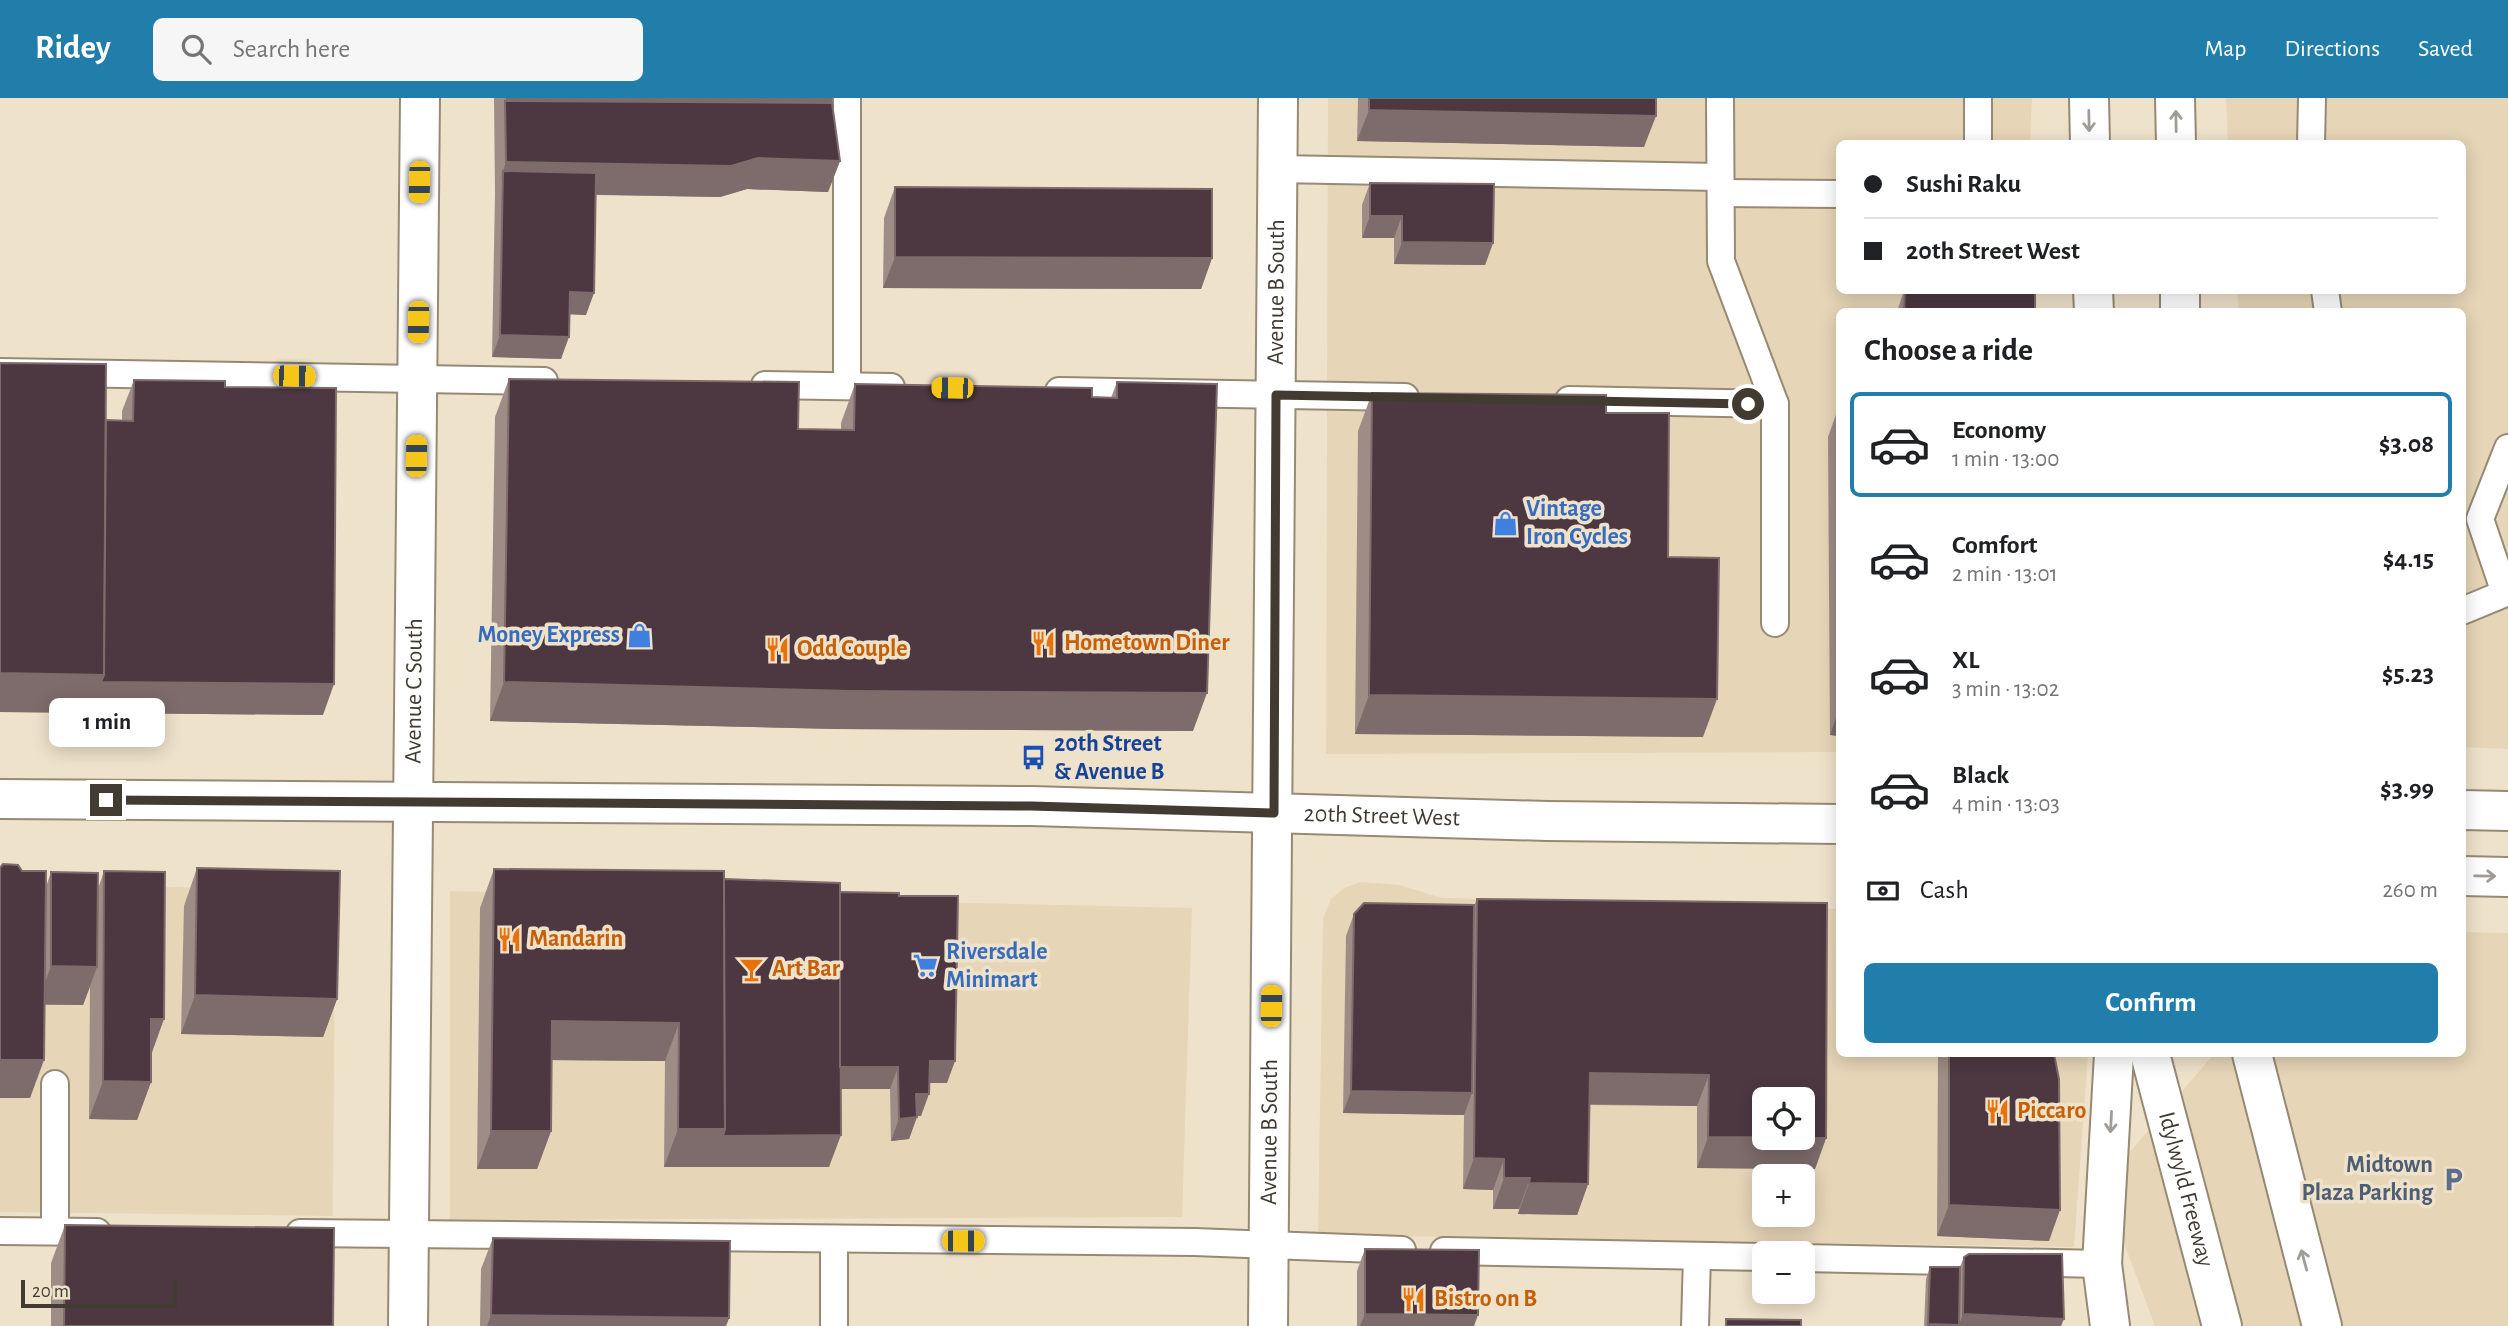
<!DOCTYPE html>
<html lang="en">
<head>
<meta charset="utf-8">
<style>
	body { margin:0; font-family:"Alegreya Sans",sans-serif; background:#f6f6f6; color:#202124; height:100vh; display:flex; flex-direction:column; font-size:26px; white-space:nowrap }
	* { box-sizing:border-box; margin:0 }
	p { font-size:23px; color:#757577 }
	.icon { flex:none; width:38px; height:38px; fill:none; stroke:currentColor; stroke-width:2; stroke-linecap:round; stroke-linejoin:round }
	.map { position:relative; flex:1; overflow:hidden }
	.details { position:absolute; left:1836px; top:210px; width:630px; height:749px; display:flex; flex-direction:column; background:#fff; border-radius:10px; box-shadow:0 4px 18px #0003 }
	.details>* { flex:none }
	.hud { position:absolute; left:1836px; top:42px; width:630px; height:154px; border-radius:10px; box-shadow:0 4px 18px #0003; display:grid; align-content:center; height:154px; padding:0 28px; background:#fff }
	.buttons { position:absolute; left:1752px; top:989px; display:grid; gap:14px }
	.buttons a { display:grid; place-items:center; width:63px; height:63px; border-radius:10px; background:#fff; box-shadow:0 4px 18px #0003; font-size:35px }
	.scale { position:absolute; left:21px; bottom:18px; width:156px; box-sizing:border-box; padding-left:7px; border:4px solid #413b32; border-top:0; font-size:19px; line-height:24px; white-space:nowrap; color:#413b32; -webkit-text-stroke:5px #efe2cb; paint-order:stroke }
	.end { position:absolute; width:32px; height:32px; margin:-16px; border:9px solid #413b32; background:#fff; box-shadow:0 0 0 4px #fff }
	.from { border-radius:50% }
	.bubble { position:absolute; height:49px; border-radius:10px; background:#fff; box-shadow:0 4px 18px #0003; font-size:23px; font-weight:700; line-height:49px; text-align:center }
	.car { position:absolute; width:21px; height:42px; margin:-21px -10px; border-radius:9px; box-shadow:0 0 5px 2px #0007; background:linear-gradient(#f5c518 24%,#345 0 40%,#f5c518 0 76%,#345 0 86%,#f5c518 0) }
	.hud b { display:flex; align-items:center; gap:24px; height:66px; font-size:26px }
	.hud b+b { border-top:2px solid #e0e0e0 }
	.hud i { width:18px; height:18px; background:#202124 }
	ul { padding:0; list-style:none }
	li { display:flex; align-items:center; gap:21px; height:105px; margin:0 14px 10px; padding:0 14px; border:4px solid transparent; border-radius:10px }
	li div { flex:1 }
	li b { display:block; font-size:26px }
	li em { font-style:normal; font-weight:700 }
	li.on { border-color:#217eab }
	li>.icon { width:63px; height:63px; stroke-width:1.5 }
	h2 { padding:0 28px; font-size:32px; line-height:84px }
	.pay { display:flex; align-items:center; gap:18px; height:77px; padding:0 28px; font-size:26px }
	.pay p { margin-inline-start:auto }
	.action { display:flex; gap:14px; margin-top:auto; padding:14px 28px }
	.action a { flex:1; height:80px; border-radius:10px; background:#217eab; color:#fff; font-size:28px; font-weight:700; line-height:80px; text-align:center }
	header { display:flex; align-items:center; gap:42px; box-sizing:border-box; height:98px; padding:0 35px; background:#217eab; color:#fff }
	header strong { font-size:33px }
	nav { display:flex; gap:38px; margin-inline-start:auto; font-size:24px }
	.search { width:490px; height:63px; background:#f6f6f6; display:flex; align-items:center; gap:18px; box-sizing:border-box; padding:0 24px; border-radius:10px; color:#757577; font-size:26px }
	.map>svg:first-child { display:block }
	.built { fill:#e6d5b7; fill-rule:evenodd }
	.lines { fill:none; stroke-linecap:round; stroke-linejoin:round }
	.service-casing { stroke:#968a75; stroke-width:30 }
	.minor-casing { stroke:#968a75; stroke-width:42 }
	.secondary-casing { stroke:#968a75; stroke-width:42 }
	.primary-casing { stroke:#968a75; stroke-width:42 }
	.service { stroke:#fff; stroke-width:26 }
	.minor { stroke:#fff; stroke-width:38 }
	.secondary { stroke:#fff; stroke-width:38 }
	.primary { stroke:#fff; stroke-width:38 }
	.wall { fill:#9e8d86 }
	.shaded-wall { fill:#7e6b6b }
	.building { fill:#4d3842; stroke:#7e6b6b; stroke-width:2; fill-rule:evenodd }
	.oneway { stroke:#a09d98 }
	.route { stroke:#413b32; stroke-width:9 }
	.labels { text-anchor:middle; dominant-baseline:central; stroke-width:7; stroke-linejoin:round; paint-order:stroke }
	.street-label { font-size:24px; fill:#413b32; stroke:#efe2cb }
	.shop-label { font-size:24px; font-weight:bold; fill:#366cbe; stroke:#efe2cb; text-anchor:start }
	.food-label { font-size:24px; font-weight:bold; fill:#c56008; stroke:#efe2cb; text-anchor:start }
	.transit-label { font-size:24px; font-weight:bold; fill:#164399; stroke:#efe2cb; text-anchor:start }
	.service-label { font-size:24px; font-weight:bold; fill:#4e5e75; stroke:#efe2cb; text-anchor:end }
</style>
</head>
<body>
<header>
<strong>Ridey</strong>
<div class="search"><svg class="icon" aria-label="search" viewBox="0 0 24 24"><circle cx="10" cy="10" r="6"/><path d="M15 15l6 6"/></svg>Search here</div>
<nav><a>Map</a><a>Directions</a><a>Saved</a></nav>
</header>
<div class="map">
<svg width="2508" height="1228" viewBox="0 0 2508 1228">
	<rect width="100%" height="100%" fill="#efe2cb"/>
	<g class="built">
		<path d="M1328,0H2032L2030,45L1839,46V192L2026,193V213L1839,214V654L1326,656Z"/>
		<path d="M2226,0H2508V651L2462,649V214L2239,213L2237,193L2462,192V46L2228,45Z"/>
		<path d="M1361,784L1399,787L1442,800L1839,811V956H2088L2074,1149L1318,1137L1323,821L1331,801L1344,790ZM1764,1001H1802V1040H1764ZM1764,1078H1802V1116H1764Z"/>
		<path d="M0,785L335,793L333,1118L0,1114Z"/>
		<path d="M450,793L1192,810L1182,1119L450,1122Z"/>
		<path d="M2462,834L2508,835V1228H2155L2123,1142V1062L2214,956H2462Z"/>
	</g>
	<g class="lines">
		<defs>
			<g id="service">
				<path d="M847,0V288"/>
				<path d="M1720,0L1721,163L1775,306V525"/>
				<path d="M1978,0V46"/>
				<path d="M2311,46L2312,0"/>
				<path d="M1277,71L1720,79"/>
				<path d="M1721,95L1839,96"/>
				<path d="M2325,192L2328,214"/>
				<path d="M0,274L544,283"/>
				<path d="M765,287L891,289"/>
				<path d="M1059,293L1405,299"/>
				<path d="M1569,302L1775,306"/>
				<path d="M2505,495L2480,421L2508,350"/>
				<path d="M2462,513L2508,494"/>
				<path d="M0,1133L97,1134"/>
				<path d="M55,1133V986"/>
				<path d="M300,1135L1195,1144L1402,1152"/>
				<path d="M834,1143V1228"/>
				<path d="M1444,1153L1764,1159"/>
				<path d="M1802,1160L2102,1166"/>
				<path d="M1695,1228L1697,1158"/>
			</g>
			<g id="minor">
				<path d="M2102,1166L2110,1228"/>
				<path id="s1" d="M408,1228L420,0"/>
				<path id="s2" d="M1268,1228L1278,0"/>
			</g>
			<g id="secondary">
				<path id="s3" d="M0,701L1031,708L1547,723L1839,726"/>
				<path d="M2462,712L2508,713"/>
				<path d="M2462,778L2508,779"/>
			</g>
			<g id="primary">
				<path d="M2089,0L2090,46"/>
				<path d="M2175,0L2176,46"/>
				<path d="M2093,192L2094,214"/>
				<path d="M2180,192V214"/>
				<path id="s4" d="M2150,956L2222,1228"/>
				<path d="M2252,956L2322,1228"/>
				<path d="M2102,1166L2114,956"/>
			</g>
		</defs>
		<use href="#service" class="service-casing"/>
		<use href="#minor" class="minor-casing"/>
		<use href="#secondary" class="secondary-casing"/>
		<use href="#primary" class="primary-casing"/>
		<use href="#service" class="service"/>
		<use href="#minor" class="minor"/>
		<use href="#secondary" class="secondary"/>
		<use href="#primary" class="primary"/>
	</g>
	<g class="wall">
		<path d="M494,0H833L832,5L840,63L828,94L747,91L720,99L596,97L586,217L570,216L561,261L492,259L495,95Z"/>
		<path d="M1358,0H1656L1644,49L1357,43Z"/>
		<path d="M1370,85L1493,145L1485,167L1394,166V140H1362V107Z"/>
		<path d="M895,89L1212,160L1201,191L883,190L884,120Z"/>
		<path d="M1904,192H2035V214H1897Z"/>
		<path d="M0,265L106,322H122V313L134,282L225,289L323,617L0,614Z"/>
		<path d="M509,281L798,331L841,332V325L855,286L1111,300L1117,284L1193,633L836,631L490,623L495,319Z"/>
		<path d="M1372,295L1606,315L1668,459L1703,639L1355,636L1358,333Z"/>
		<path d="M1839,308V638L1830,637L1828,339Z"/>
		<path d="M0,770L22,773L46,789L51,774L98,791L104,773L151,958V984L137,1022L89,1021L90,889L83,907H44L30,1000H0Z"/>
		<path d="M197,770L337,901L323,939L181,936L184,808Z"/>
		<path d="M494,771L724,781L840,794L899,798L947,985H929L921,1018H917L909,1041L891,1043L890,991H840L829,1069H664L665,963L552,962L551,1033L537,1071H477L480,810Z"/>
		<path d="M1477,801L1826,1040L1815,1071L1697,1070V1008L1589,1007L1588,1086L1577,1117L1518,1116L1519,1111H1493V1092L1463,1091L1464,1017L1343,1015L1346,838L1354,816L1473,810Z"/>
		<path d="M1938,956H2054L2049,1143L1937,1138Z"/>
		<path d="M65,1127L333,1228H51V1165Z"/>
		<path d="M493,1140L729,1220L726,1228H480L481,1171Z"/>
		<path d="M1365,1151L1474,1228H1357V1173Z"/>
		<path d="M1964,1159L2061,1228H1924L1926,1181L1930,1169H1960Z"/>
	</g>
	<g class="shaded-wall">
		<path d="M506,0H833L820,36L505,3Z"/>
		<path d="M1369,12L1656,18L1644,49L1357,43Z"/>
		<path d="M758,60L840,63L828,94L747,91L720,99L503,95V73L495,95L506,64Z"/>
		<path d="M1370,118H1402L1394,140H1362Z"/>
		<path d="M1402,144L1493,145L1485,167L1394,166Z"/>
		<path d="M895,159L1212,160L1201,191L883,190Z"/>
		<path d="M570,194L594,195L586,217L562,216Z"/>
		<path d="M500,237L569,239L561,261L492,259Z"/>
		<path d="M0,575L104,577L334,586L323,617L0,614Z"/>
		<path d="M504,584L1207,595L1193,633L836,631L490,623Z"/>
		<path d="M1369,597L1717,601L1703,639L1355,636Z"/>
		<path d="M1839,611V638L1830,637Z"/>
		<path d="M51,868L97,869L83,907L37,906Z"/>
		<path d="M195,897L337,901L323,939L181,936Z"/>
		<path d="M151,921H164L150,960Z"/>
		<path d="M552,923L679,925L665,963L538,962Z"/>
		<path d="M0,962H44L30,1000H0Z"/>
		<path d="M930,963H955L947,985H922Z"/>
		<path d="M837,969H898L890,991H829Z"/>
		<path d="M1590,975L1709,977L1697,1008L1579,1006Z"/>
		<path d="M103,983L151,984L137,1022L89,1021Z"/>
		<path d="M1351,993L1472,995L1464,1017L1343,1015Z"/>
		<path d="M916,996H929L921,1018H908Z"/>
		<path d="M917,1019L909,1041L891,1043L899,1021Z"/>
		<path d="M678,1031H725L841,1037L829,1069H664Z"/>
		<path d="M491,1033H551L537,1071H477Z"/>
		<path d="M1708,1039L1826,1040L1815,1071L1697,1070Z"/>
		<path d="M1474,1060L1504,1061L1493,1092L1463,1091Z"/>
		<path d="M1504,1080H1530L1519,1111H1493Z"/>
		<path d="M1529,1085L1588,1086L1577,1117L1518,1116Z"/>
		<path d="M1949,1107L2060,1112L2049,1143L1937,1138Z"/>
		<path d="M1365,1216L1478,1217L1474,1228H1360Z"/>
		<path d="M1963,1216L2064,1221L2061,1228H1927L1928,1226L1959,1227Z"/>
		<path d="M491,1217L729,1220L726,1228H487Z"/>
	</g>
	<g class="building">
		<path d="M1369,0H1656V18L1369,12Z"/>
		<path d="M505,3L832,5L840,63L758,60L731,68L506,64Z"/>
		<path d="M503,73L596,75L594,195L570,194L569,239L500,237Z"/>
		<path d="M1370,85L1494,86L1493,145L1402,144V118H1370Z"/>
		<path d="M895,89L1212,91V160L895,159Z"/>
		<path d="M1905,192H2035V214H1904Z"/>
		<path d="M0,265L106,266L104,577L0,575Z"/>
		<path d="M509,281L799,284L798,331L854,332L855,286L1092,290V299L1117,300V284L1217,286L1207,595L850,593L504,584Z"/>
		<path d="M134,282L225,283V289L336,290L334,586L101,584L104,577L106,322L133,323Z"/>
		<path d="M1372,295L1606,297V315H1669L1668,459L1719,460L1717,601L1369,597Z"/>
		<path d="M3,766L18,767L22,773H46L44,962H0V770Z"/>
		<path d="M197,770L340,773L337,901L195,897Z"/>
		<path d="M494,771L724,773L725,1031H678L679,925L552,923L551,1033H491Z"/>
		<path d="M104,773L165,774L164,921H151V984L103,983Z"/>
		<path d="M51,774L98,775L97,869L51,868Z"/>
		<path d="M724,781L840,785L841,1037L723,1038L725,1031Z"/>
		<path d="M840,794L899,795V798H958L955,963H930L929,996H916L917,1019L899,1021L898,969H840Z"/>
		<path d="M1477,801L1827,805L1826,1040L1708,1039L1709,977L1590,975L1588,1086L1529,1085L1530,1080H1504V1061L1474,1060ZM1764,1001H1802V1040H1764Z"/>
		<path d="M1364,805L1474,807L1472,995L1351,993L1354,816Z"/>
		<path d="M1949,956H2054L2059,981L2060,1112L1949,1107Z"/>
		<path d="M65,1127L334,1130L333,1228H64Z"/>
		<path d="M493,1140L730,1143L729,1220L491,1217Z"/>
		<path d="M1365,1151L1479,1152L1478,1217L1365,1216Z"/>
		<path d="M1969,1156H2062L2064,1221L1963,1216L1964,1159Z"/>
		<path d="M1930,1169H1960L1959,1227L1928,1226Z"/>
		<path d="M1726,1221L1801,1222V1228H1726Z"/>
	</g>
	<defs><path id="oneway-shaft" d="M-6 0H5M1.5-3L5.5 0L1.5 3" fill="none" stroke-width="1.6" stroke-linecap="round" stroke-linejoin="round" transform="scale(1.75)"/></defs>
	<g class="oneway">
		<use href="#oneway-shaft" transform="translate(2089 23) rotate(89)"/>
		<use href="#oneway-shaft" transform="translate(2176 23) rotate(-91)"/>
		<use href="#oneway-shaft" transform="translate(2485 778) rotate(1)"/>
		<use href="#oneway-shaft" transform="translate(2111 1024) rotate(93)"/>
		<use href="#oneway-shaft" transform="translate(2304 1162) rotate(-105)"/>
	</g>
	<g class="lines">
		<path class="route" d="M106,702L1031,708L1274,715L1276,297L1748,306"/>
	</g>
	<defs>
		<symbol id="shop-bare" viewBox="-9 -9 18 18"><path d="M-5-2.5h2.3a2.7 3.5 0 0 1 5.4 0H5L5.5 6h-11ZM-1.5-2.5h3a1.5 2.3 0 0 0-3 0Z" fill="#3f7fe0" stroke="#efe2cb" stroke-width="2.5" paint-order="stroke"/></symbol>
		<symbol id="restaurant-bare" viewBox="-9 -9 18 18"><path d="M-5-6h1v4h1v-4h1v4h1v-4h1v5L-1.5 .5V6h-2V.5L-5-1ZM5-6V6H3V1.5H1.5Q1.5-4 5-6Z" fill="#e8710a" stroke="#efe2cb" stroke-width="2.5" paint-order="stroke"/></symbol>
		<symbol id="bus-bare" viewBox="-9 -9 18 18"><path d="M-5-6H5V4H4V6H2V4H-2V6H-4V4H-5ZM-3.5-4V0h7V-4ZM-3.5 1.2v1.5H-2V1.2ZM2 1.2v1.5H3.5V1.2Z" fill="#1a4fb4" stroke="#efe2cb" stroke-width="2.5" paint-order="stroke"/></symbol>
		<symbol id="supermarket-bare" viewBox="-9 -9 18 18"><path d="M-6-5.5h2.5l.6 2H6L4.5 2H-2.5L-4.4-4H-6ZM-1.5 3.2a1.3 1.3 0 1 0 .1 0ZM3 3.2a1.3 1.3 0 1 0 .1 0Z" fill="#3f7fe0" stroke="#efe2cb" stroke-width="2.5" paint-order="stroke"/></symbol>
		<symbol id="bar-bare" viewBox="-9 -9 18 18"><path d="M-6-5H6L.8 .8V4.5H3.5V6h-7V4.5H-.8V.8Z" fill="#e8710a" stroke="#efe2cb" stroke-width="2.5" paint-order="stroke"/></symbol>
		<symbol id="parking-bare" viewBox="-9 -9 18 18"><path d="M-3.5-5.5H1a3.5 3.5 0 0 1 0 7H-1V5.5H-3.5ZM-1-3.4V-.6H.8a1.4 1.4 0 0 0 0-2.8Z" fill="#5c6f8a" stroke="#efe2cb" stroke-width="2.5" paint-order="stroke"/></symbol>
	</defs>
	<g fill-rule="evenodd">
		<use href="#shop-bare" x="1488" y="408" width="35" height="35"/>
		<use href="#shop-bare" x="622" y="520" width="35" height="35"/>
		<use href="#restaurant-bare" x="1026" y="528" width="35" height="35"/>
		<use href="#restaurant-bare" x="760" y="534" width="35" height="35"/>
		<use href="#bus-bare" x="1016" y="642" width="35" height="35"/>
		<use href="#restaurant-bare" x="492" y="824" width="35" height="35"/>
		<use href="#supermarket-bare" x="908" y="850" width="35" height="35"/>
		<use href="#bar-bare" x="734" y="854" width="35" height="35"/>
		<use href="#restaurant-bare" x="1980" y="996" width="35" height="35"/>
		<use href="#parking-bare" x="2436" y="1064" width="35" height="35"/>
		<use href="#restaurant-bare" x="1396" y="1184" width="35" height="35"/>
	</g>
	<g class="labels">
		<g class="street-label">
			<text stroke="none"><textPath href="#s2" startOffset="1034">Avenue B South</textPath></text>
			<text stroke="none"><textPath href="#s1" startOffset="635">Avenue C South</textPath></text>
			<text stroke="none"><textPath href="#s3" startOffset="1382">20th Street West</textPath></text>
			<text stroke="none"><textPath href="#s2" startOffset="194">Avenue B South</textPath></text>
			<text stroke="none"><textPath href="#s4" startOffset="140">Idylwyld Freeway</textPath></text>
		</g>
		<g class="shop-label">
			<text x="1526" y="411">Vintage<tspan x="1526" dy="28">Iron Cycles</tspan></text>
			<text x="620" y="537" text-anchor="end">Money Express</text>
			<text x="946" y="854">Riversdale<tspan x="946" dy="28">Minimart</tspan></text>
		</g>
		<g class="food-label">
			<text x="1064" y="545">Hometown Diner</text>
			<text x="797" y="551">Odd Couple</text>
			<text x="529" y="841">Mandarin</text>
			<text x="772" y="871">Art Bar</text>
			<text x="2017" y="1013">Piccaro</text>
			<text x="1434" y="1201">Bistro on B</text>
		</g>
		<g class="transit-label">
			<text x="1054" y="646">20th Street<tspan x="1054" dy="28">&amp; Avenue B</tspan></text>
		</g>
		<g class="service-label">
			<text x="2433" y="1067">Midtown<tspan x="2433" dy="28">Plaza Parking</tspan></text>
		</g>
	</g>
</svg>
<div class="buttons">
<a><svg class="icon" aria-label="locate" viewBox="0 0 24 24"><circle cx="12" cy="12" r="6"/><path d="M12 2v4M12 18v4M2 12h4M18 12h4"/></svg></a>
<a>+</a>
<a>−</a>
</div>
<div class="scale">20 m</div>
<i class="end from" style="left:1748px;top:306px"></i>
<i class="end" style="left:106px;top:702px"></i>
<div class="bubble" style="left:49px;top:600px;width:116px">1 min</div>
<i class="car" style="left:419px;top:84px;rotate:181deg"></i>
<i class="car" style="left:418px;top:224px;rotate:181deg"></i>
<i class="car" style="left:294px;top:278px;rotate:91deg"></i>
<i class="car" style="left:952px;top:290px;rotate:271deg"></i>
<i class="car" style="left:416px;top:358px;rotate:1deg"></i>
<i class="car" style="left:1271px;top:908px;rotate:1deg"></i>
<i class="car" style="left:963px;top:1143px;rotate:90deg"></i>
<div class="hud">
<b><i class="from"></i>Sushi Raku</b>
<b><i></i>20th Street West</b>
</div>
<section class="details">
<h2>Choose a ride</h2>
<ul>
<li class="on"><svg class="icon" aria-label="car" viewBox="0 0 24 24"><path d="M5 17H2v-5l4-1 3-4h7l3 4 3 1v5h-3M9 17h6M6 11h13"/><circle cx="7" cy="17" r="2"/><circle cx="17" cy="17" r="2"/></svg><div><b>Economy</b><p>1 min · 13:00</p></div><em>$3.08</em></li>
<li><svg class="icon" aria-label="car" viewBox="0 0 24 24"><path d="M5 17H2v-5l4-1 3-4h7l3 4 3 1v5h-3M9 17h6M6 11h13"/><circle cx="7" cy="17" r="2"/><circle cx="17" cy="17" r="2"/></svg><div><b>Comfort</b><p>2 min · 13:01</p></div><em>$4.15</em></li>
<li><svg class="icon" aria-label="car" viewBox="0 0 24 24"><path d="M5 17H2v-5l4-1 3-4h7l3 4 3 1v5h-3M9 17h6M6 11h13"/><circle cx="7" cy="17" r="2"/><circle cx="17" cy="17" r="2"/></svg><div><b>XL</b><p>3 min · 13:02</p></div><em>$5.23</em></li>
<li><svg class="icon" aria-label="car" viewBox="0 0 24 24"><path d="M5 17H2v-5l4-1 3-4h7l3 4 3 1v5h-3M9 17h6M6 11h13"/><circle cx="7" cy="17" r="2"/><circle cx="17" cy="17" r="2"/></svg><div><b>Black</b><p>4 min · 13:03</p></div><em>$3.99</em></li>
</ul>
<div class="pay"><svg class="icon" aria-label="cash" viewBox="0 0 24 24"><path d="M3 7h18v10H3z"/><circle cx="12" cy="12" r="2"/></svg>Cash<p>260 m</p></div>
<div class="action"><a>Confirm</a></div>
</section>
</div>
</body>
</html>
